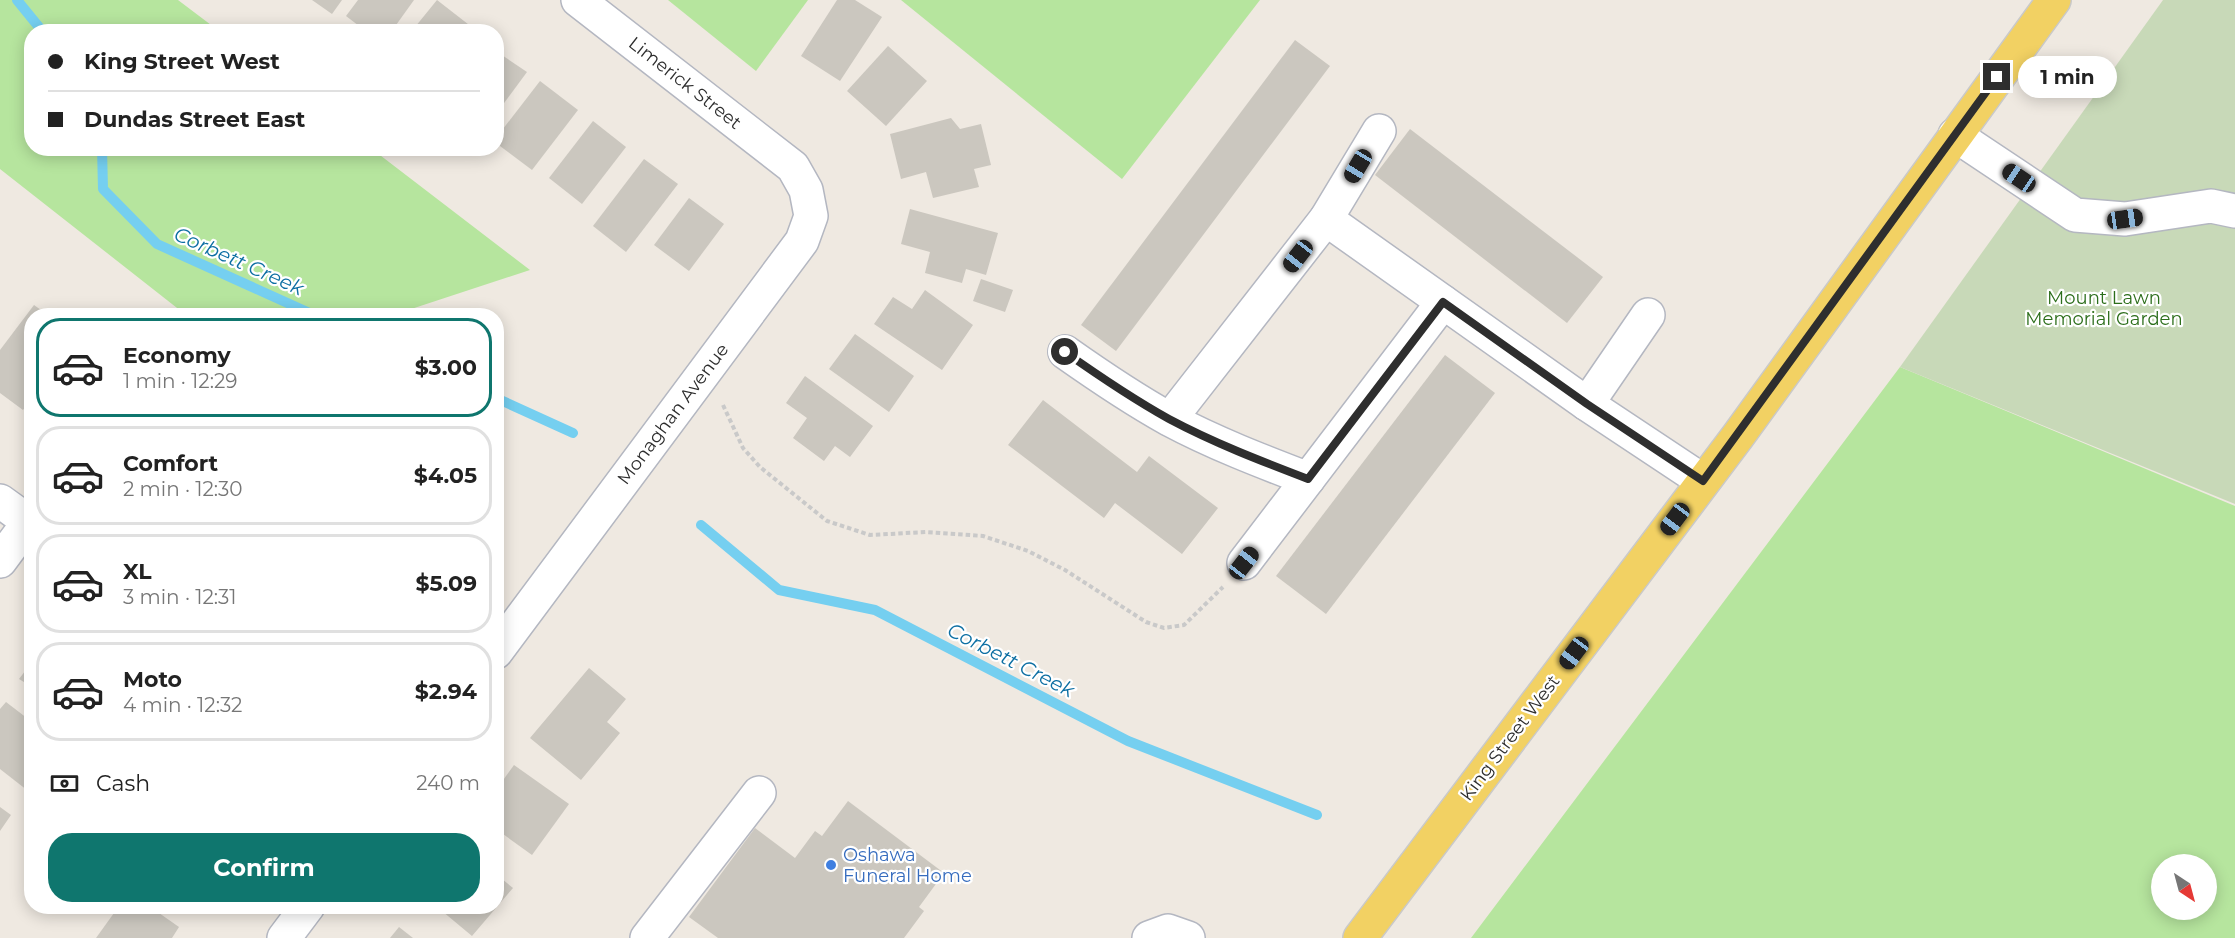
<!DOCTYPE html>
<html lang="en">
<head>
<meta charset="utf-8">
<style>
	body { margin:0; font-family:Montserrat,sans-serif; background:#f2f2f2; color:#222; height:100vh; display:flex; flex-direction:column; font-size:22px; white-space:nowrap }
	* { box-sizing:border-box; margin:0 }
	p { font-size:20px; color:#767676 }
	.icon { flex:none; width:33px; height:33px; fill:none; stroke:currentColor; stroke-width:2; stroke-linecap:round; stroke-linejoin:round }
	.map { position:relative; flex:1; overflow:hidden }
	.sheet { position:absolute; left:24px; top:308px; width:480px; height:606px; display:flex; flex-direction:column; background:#fff; border-radius:24px; box-shadow:0 3px 15px #0003 }
	.sheet>* { flex:none }
	.banner { position:absolute; left:24px; top:24px; width:480px; height:132px; border-radius:24px; box-shadow:0 3px 15px #0003; display:grid; align-content:center; height:132px; padding:0 24px; background:#fff }
	.needle { width:39px; rotate:144deg }
	.controls { position:absolute; left:2151px; top:854px; display:grid; gap:12px }
	.controls a { display:grid; place-items:center; width:66px; height:66px; border-radius:50%; background:#fff; box-shadow:0 3px 15px #0003; font-size:30px }
	.end { position:absolute; width:27px; height:27px; margin:-14px; border:8px solid #2e2e2e; background:#fff; box-shadow:0 0 0 3px #fff }
	.from { border-radius:50% }
	.bubble { position:absolute; height:42px; border-radius:21px; background:#fff; box-shadow:0 3px 15px #0003; font-size:20px; font-weight:700; line-height:42px; text-align:center }
	.car { position:absolute; width:18px; height:36px; margin:-18px -9px; border-radius:8px; box-shadow:0 0 4px 2px #0007; background:linear-gradient(#222 24%,#8ab4d8 0 40%,#222 0 76%,#8ab4d8 0 86%,#222 0) }
	.banner b { display:flex; align-items:center; gap:21px; height:57px; font-size:22px }
	.banner b+b { border-top:2px solid #e0e0e0 }
	.banner i { width:15px; height:15px; background:#222 }
	ul { padding:10px 0 0; list-style:none }
	li { display:flex; align-items:center; gap:18px; height:99px; margin:0 12px 9px; padding:0 12px; border:3px solid #e0e0e0; border-radius:24px }
	li div { flex:1 }
	li b { display:block; font-size:22px }
	li em { font-style:normal; font-weight:700 }
	li.on { border-color:#0f766e }
	li>.icon { width:54px; height:54px; stroke-width:1.5 }
	.pay { display:flex; align-items:center; gap:15px; height:66px; padding:0 24px; font-size:22px }
	.pay p { margin-inline-start:auto }
	.action { display:flex; gap:12px; margin-top:auto; padding:12px 24px }
	.action a { flex:1; height:69px; border-radius:24px; background:#0f766e; color:#fff; font-size:24px; font-weight:700; line-height:69px; text-align:center }
	.map>svg:first-child { display:block }
	.green { fill:#b6e59e; fill-rule:evenodd }
	.cemetery { fill:#c8d9b8 }
	.lines { fill:none; stroke-linecap:round; stroke-linejoin:round }
	.stream { stroke:#75cff0; stroke-width:10 }
	.building { fill:#cbc7bf }
	.minor-casing { stroke:#b4b7c1; stroke-width:36 }
	.major-casing { stroke:#c9c9c9; stroke-width:36 }
	.path { stroke:#c9c9c9; stroke-width:4; stroke-dasharray:4.5 3; stroke-linecap:butt }
	.minor { stroke:#fff; stroke-width:33 }
	.major { stroke:#f2d163; stroke-width:33 }
	.route { stroke:#2e2e2e; stroke-width:8 }
	.shop-dot { fill:#3f7fe0; stroke:#fff; stroke-width:2 }
	.labels { text-anchor:middle; dominant-baseline:central; stroke-width:4.5; stroke-linejoin:round; paint-order:stroke }
	.street-label { font-size:18px; fill:#2e2e2e; stroke:#fff }
	.park-label { font-size:18px; fill:#2c6e1b; stroke:#fff }
	.shop-label { font-size:18px; fill:#366cbe; stroke:#fff; text-anchor:start }
	.water-label { font-size:20px; font-style:italic; fill:#0d6fa3; stroke:#fff }
</style>
</head>
<body>
<div class="map">
<svg width="2235" height="938" viewBox="0 0 2235 938">
	<rect width="100%" height="100%" fill="#efe9e1"/>
	<g class="green">
		<path d="M0,0H178L219,31L32,32V148L372,149L530,270L393,315H186L0,169Z"/>
		<path d="M668,0H808L756,71Z"/>
		<path d="M901,0H1260L1122,179Z"/>
		<path d="M1900,367L2235,506V938H1471ZM2162,864H2206V909H2162Z"/>
	</g>
	<path class="cemetery" d="M2163,0H2235V504L1900,367Z"/>
	<g class="lines">
		<g class="stream">
			<path d="M17,0L43,32"/>
			<path d="M102,148L103,189L157,244L314,315"/>
			<path d="M496,398L573,433"/>
			<path d="M701,525L779,590L875,610L1128,741L1317,815"/>
		</g>
	</g>
	<g class="building">
		<path d="M312,0H342L332,14Z"/>
		<path d="M358,0H414L391,32H367L346,16Z"/>
		<path d="M437,0L473,28L471,32H411Z"/>
		<path d="M837,0H855L882,17L840,81L801,56Z"/>
		<path d="M1295,40L1330,66L1116,351L1081,325Z"/>
		<path d="M888,46L927,81L886,126L847,91Z"/>
		<path d="M496,51L527,72L496,114Z"/>
		<path d="M540,81L578,110L532,170L496,143V138Z"/>
		<path d="M951,118L960,129L981,124L991,165L974,169L979,187L933,198L926,172L901,179L890,134Z"/>
		<path d="M593,121L626,147L582,204L549,178Z"/>
		<path d="M1410,129L1603,277L1567,323L1375,175Z"/>
		<path d="M644,159L678,184L626,252L593,226Z"/>
		<path d="M689,198L724,224L689,271L654,245Z"/>
		<path d="M910,209L998,233L986,275L966,269L962,283L925,273L930,252L901,244Z"/>
		<path d="M981,279L1013,290L1005,312L973,301Z"/>
		<path d="M925,290L973,325L942,370L874,324L893,297L912,309Z"/>
		<path d="M34,305L48,315H32V399L23,410L0,393V350Z"/>
		<path d="M855,334L914,376L889,412L829,369Z"/>
		<path d="M1445,355L1495,393L1326,614L1276,576Z"/>
		<path d="M805,376L873,426L850,457L835,446L824,461L793,438L807,418L786,403Z"/>
		<path d="M1043,400L1137,472L1149,456L1218,508L1182,554L1115,503L1104,518L1008,445Z"/>
		<path d="M32,662V687L19,679Z"/>
		<path d="M589,668L626,699L607,722L620,733L581,780L530,738Z"/>
		<path d="M6,702L32,722V794L0,769V709Z"/>
		<path d="M514,765L569,804L532,855L496,829V790Z"/>
		<path d="M848,801L944,873L919,907L924,911L904,938H718L689,917L755,828L795,858L815,831L822,836Z"/>
		<path d="M0,807L11,815L0,831Z"/>
		<path d="M496,874L513,888L472,936L436,906H496Z"/>
		<path d="M119,906H149L179,927L172,938H96Z"/>
		<path d="M399,927L413,938H390Z"/>
	</g>
	<g class="lines">
		<defs>
			<g id="minor">
				<path d="M1955,135L2075,215L2125,219L2211,206L2235,211"/>
				<path d="M1326,219L1587,404L1703,481"/>
				<path d="M1065,352C1099,376 1133,399 1169,419C1214,443 1261,461 1308,479"/>
				<path d="M1587,404L1648,315"/>
				<path d="M1170,419L1326,219L1379,131"/>
				<path d="M0,501L32,524"/>
				<path d="M0,561L29,522"/>
				<path d="M1244,563L1443,302"/>
				<path d="M496,652L802,241L811,216L806,190L793,167L578,0"/>
				<path d="M284,938L308,906"/>
				<path d="M647,938L759,793"/>
				<path d="M1149,938L1168,931L1188,938"/>
			</g>
			<path id="major" d="M1360,938L1738,436L2054,0"/>
		</defs>
		<use href="#minor" class="minor-casing"/>
		<use href="#major" class="major-casing"/>
		<path class="path" d="M723,405L743,448L760,467L827,521L870,535L926,532L983,536L1028,551L1065,570L1146,622L1164,628L1184,625L1223,587"/>
		<use href="#minor" class="minor"/>
		<use href="#major" class="major"/>
	</g>
	<g class="lines">
		<path class="route" d="M1065,352C1099,376 1133,399 1169,419C1214,443 1261,461 1308,479L1443,302L1587,404L1703,481L1997,77"/>
	</g>
	<circle class="shop-dot" cx="831" cy="865" r="6"/>
	<g class="labels">
		<g class="street-label">
			<text transform="translate(685 83) rotate(38)">Limerick Street</text>
			<text transform="translate(673 414) rotate(-53)">Monaghan Avenue</text>
			<text transform="translate(1510 738) rotate(-53)">King Street West</text>
		</g>
		<g class="park-label">
			<text x="2104" y="298">Mount Lawn<tspan x="2104" dy="21">Memorial Garden</tspan></text>
		</g>
		<g class="shop-label">
			<text x="843" y="855">Oshawa<tspan x="843" dy="21">Funeral Home</tspan></text>
		</g>
		<g class="water-label">
			<text transform="translate(239 261) rotate(24)">Corbett Creek</text>
			<text transform="translate(1011 660) rotate(27)">Corbett Creek</text>
		</g>
	</g>
</svg>
<div class="controls">
<a><svg class="needle" viewBox="-14 -14 28 28"><path d="M0-13l5 13h-10z" fill="#e53935"/><path d="M0 13l5-13h-10z" fill="#767676"/></svg></a>
</div>
<i class="end from" style="left:1065px;top:352px"></i>
<i class="end" style="left:1997px;top:77px"></i>
<div class="bubble" style="left:2018px;top:56px;width:99px">1 min</div>
<i class="car" style="left:1358px;top:166px;rotate:211deg"></i>
<i class="car" style="left:2019px;top:178px;rotate:304deg"></i>
<i class="car" style="left:2125px;top:219px;rotate:82deg"></i>
<i class="car" style="left:1298px;top:256px;rotate:218deg"></i>
<i class="car" style="left:1675px;top:519px;rotate:217deg"></i>
<i class="car" style="left:1244px;top:563px;rotate:38deg"></i>
<i class="car" style="left:1574px;top:653px;rotate:217deg"></i>
<div class="banner">
<b><i class="from"></i>King Street West</b>
<b><i></i>Dundas Street East</b>
</div>
<section class="sheet">
<ul>
<li class="on"><svg class="icon" aria-label="car" viewBox="0 0 24 24"><path d="M5 17H2v-5l4-1 3-4h7l3 4 3 1v5h-3M9 17h6M6 11h13"/><circle cx="7" cy="17" r="2"/><circle cx="17" cy="17" r="2"/></svg><div><b>Economy</b><p>1 min · 12:29</p></div><em>$3.00</em></li>
<li><svg class="icon" aria-label="car" viewBox="0 0 24 24"><path d="M5 17H2v-5l4-1 3-4h7l3 4 3 1v5h-3M9 17h6M6 11h13"/><circle cx="7" cy="17" r="2"/><circle cx="17" cy="17" r="2"/></svg><div><b>Comfort</b><p>2 min · 12:30</p></div><em>$4.05</em></li>
<li><svg class="icon" aria-label="car" viewBox="0 0 24 24"><path d="M5 17H2v-5l4-1 3-4h7l3 4 3 1v5h-3M9 17h6M6 11h13"/><circle cx="7" cy="17" r="2"/><circle cx="17" cy="17" r="2"/></svg><div><b>XL</b><p>3 min · 12:31</p></div><em>$5.09</em></li>
<li><svg class="icon" aria-label="car" viewBox="0 0 24 24"><path d="M5 17H2v-5l4-1 3-4h7l3 4 3 1v5h-3M9 17h6M6 11h13"/><circle cx="7" cy="17" r="2"/><circle cx="17" cy="17" r="2"/></svg><div><b>Moto</b><p>4 min · 12:32</p></div><em>$2.94</em></li>
</ul>
<div class="pay"><svg class="icon" aria-label="cash" viewBox="0 0 24 24"><path d="M3 7h18v10H3z"/><circle cx="12" cy="12" r="2"/></svg>Cash<p>240 m</p></div>
<div class="action"><a>Confirm</a></div>
</section>
</div>
</body>
</html>
